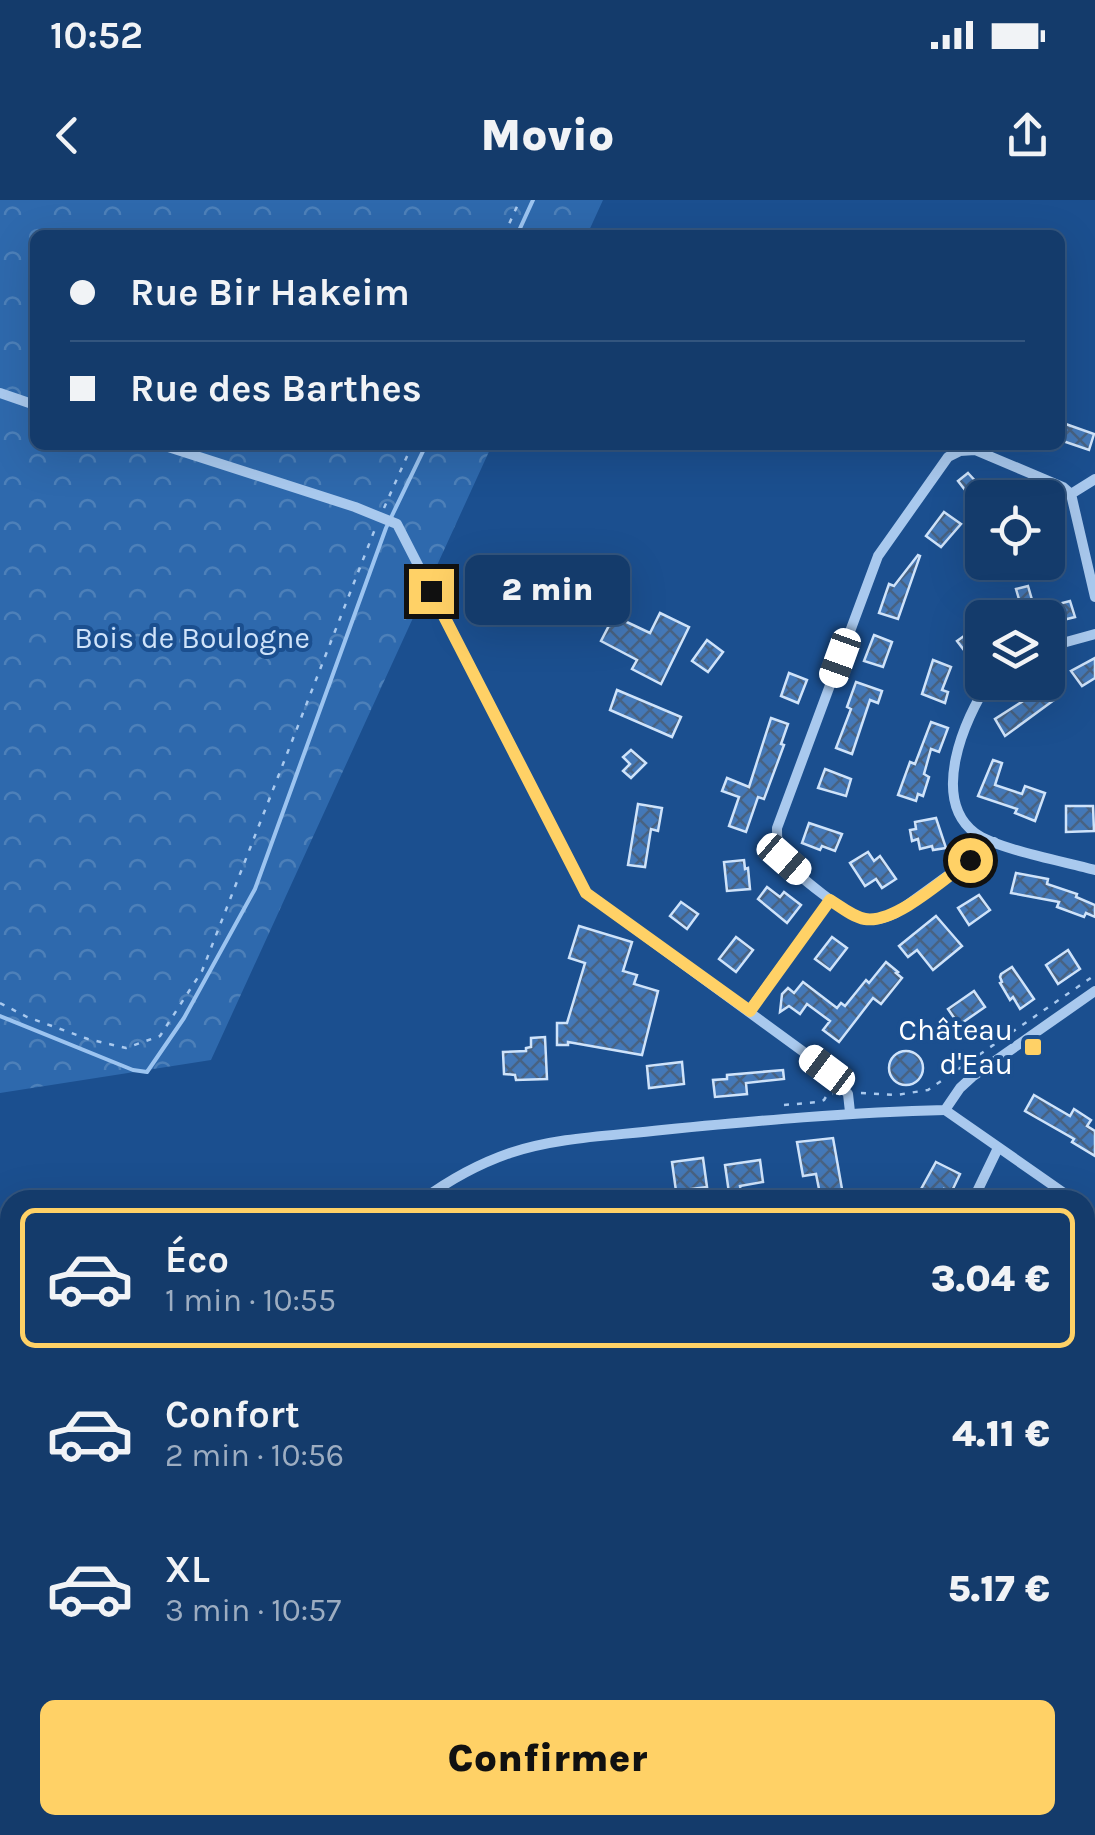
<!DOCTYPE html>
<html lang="fr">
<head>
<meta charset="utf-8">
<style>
	body { margin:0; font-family:Karla,sans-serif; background:#214673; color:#f1f3f6; height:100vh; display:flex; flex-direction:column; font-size:38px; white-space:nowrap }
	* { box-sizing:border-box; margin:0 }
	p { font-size:32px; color:#9dadc1 }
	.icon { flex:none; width:55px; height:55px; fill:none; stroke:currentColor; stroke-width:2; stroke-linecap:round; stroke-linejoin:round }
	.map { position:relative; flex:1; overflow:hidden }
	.sheet { position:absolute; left:0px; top:990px; width:1095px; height:645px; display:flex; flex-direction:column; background:#143b6b; border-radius:30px 30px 0 0; box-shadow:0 10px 40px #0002,0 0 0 2px #33557e }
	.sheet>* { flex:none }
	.top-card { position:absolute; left:30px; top:30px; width:1035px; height:220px; border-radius:15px; box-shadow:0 10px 40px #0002,0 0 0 2px #33557e; display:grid; align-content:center; height:220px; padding:0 40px; background:#143b6b }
	.fabs { position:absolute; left:965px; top:280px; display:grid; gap:20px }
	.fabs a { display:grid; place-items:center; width:100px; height:100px; border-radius:15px; background:#143b6b; box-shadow:0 10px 40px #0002,0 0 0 2px #33557e; font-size:50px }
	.end { position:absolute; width:45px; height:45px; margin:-22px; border:12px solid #ffd166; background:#111; box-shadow:0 0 0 5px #111 }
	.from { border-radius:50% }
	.bubble { position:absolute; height:70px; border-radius:15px; background:#143b6b; box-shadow:0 10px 40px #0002,0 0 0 2px #33557e; font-size:32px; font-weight:800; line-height:70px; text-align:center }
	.car { position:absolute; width:30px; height:60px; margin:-30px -15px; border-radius:12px; box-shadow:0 0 8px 2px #0007; background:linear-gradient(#fff 24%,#345 0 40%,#fff 0 76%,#345 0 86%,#fff 0) }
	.top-card b { display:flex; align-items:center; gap:35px; height:95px; font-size:38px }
	.top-card b+b { border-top:2px solid #33557e }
	.top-card i { width:25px; height:25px; background:#f1f3f6 }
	ul { padding:18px 0 0; list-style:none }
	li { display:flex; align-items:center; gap:30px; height:140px; margin:0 20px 15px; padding:0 20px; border:5px solid transparent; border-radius:15px }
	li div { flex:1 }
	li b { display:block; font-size:38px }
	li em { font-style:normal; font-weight:800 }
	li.on { border-color:#ffd166 }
	li>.icon { width:90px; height:90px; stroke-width:1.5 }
	.cta { display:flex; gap:20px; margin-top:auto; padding:20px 40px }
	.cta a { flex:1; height:115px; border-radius:15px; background:#ffd166; color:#111; font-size:40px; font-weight:800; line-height:115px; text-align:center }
	.status { display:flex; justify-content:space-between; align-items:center; height:70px; padding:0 50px; background:#143b6b; direction:ltr }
	.status svg { height:28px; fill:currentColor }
	header { display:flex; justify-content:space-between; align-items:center; height:130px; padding:0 40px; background:#143b6b; font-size:45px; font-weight:800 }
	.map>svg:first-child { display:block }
	.forest { fill:url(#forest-crowns) }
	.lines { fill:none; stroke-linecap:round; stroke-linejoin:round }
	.stream { stroke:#9cc4f0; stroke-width:4 }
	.building { fill:url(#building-cross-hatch); stroke:#cfe3fa; stroke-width:2.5 }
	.path { stroke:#a9c9ee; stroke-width:2.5; stroke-dasharray:5 8; stroke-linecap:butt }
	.street { stroke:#a9c9ee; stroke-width:10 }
	.route { stroke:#ffd166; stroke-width:12 }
	.poi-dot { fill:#ffd166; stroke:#1b4f8f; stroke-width:4 }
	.labels { text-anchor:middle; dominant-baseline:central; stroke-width:8; stroke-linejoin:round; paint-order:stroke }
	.park-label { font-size:30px; fill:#cfe3fa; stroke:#1b4f8f }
	.poi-label { font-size:30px; fill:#fff; stroke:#1b4f8f; text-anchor:end }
</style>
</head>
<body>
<div class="status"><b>10:52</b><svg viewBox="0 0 49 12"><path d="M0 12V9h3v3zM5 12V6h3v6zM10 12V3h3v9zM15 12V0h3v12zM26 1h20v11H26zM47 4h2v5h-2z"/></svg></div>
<header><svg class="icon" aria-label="back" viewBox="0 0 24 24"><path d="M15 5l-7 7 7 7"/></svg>Movio<svg class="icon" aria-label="share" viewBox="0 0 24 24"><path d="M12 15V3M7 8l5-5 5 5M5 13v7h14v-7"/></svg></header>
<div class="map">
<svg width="1095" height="1635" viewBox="0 0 1095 1635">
	<defs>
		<pattern id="forest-crowns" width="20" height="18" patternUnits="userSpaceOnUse" patternTransform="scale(2.5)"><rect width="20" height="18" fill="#2e69ad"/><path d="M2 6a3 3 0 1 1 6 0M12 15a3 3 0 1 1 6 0" fill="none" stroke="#4d80b9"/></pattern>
		<pattern id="building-cross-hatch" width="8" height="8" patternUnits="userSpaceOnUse" patternTransform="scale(2.5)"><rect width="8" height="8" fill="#4478b7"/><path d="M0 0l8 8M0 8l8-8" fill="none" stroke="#486282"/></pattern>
	</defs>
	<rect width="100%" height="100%" fill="#1b4f8f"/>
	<path class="forest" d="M0,0H603L587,35H35V245H492L211,860L0,893Z"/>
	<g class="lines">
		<g class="stream">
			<path d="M517,35L533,0"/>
			<path d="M0,816L133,870L147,872L184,818L255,689L386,328L426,245"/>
		</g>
	</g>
	<g class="building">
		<path d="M1060,222L1094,234L1089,250L1060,240Z"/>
		<path d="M968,273L991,298H982V312L958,281Z"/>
		<path d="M944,312L961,324L941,347L926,336Z"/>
		<path d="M918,355L920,356L898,419L879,413L889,384L894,386Z"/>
		<path d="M1028,386L1035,410L1070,401L1075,417L1051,423L1050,418H1021V413H1023L1016,389Z"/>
		<path d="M660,413L689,427L661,484L632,469L637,460L601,441L614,416L650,433Z"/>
		<path d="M978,426L982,433V449L970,458L957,441Z"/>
		<path d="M874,435L892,442L883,467L864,461Z"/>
		<path d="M707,440L723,452L708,472L692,461Z"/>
		<path d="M1095,458V478L1082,486L1071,471Z"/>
		<path d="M933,460L951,467L942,490L948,492L945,503L922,494Z"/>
		<path d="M789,473L807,480L798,503L781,496Z"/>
		<path d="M856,482L882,491L878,503L870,500L852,554L836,548L851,509L847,507Z"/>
		<path d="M1022,482H1059L1047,491L1054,500L1005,536L995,519L1031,496Z"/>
		<path d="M617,490L681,517L672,537L610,510Z"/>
		<path d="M771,518L788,524L781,544L784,545L764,599L758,597L746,632L729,626L739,597L722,591L727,578L749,587Z"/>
		<path d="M931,522L948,528L939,552L931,549L924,574L929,577L923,596L918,594L916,601L898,595L910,562L915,564Z"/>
		<path d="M631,550L646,563L631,578L623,571L630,564L623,557Z"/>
		<path d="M993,560L1002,563L995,585L1022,594L1025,586L1045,593L1035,621L1015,613L1017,609L978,596Z"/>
		<path d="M825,569L851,579L846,596L818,588Z"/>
		<path d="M638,604L662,608L658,631L651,629L645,667L628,665Z"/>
		<path d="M1066,606H1093L1094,631L1066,632Z"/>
		<path d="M936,618L946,648L933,650L932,646L920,649L918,639L912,641L910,630L916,629L915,622Z"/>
		<path d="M809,623L842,634L835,651L822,646L820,650L802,643Z"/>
		<path d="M868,652L874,661L880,656L896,679L882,688L876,679L865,686L850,663Z"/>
		<path d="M744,660L745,669L748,668L750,689L727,691L724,662Z"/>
		<path d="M1016,673L1048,679L1047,684L1077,694L1076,697L1095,705V717L1086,713L1084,717L1057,707L1059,702L1011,693Z"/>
		<path d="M767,687L780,697L784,692L801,705L787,723L758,699Z"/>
		<path d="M979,695L990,710L969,725L958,708Z"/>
		<path d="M681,702L698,714L687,729L670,716Z"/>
		<path d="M936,716L962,746L933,770L917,750L908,757L899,746Z"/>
		<path d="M579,726L632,742L623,771L637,775L634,784L658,791L642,855L568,842V845H557V823H567L585,763L569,758Z"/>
		<path d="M736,737L753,750L736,772L719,759Z"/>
		<path d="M832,737L847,748L830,770L815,759Z"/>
		<path d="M1068,750L1080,769L1058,784L1046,765Z"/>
		<path d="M886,762L898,772L896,773L902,778L881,804L873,798L839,842L823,830L830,821L807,804L800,814L789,806L780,812L782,794L788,788L794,793L803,782L837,808L841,803L845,806L866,780L869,783Z"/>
		<path d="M1012,767L1034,799L1020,809L1013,797L1010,800L1000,783L1002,782L1000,777L1001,774Z"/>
		<path d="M974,791L985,807L959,825L948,809Z"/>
		<path d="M545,837L547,879L516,880L515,875L504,874L503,852L526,851V848L531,847V838Z"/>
		<circle cx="906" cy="868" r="17"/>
		<path d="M682,862L684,884L649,888L647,866Z"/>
		<path d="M783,870L784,879L746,883L747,894L715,897L713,880L727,879V875Z"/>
		<path d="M1034,895L1070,916L1074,909L1091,920L1087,926L1095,931V956L1072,942L1074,939L1025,911Z"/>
		<path d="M833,938L842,989L820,994L816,974L803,976L797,942Z"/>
		<path d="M703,958L707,987L676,991L672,962Z"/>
		<path d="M760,960L763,982L740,986L741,992L729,993L725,965Z"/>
		<path d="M936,962L960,974L951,993L944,989L938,1000H915Z"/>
	</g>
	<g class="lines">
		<g class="path">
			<path d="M504,35L520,0"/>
			<path d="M384,308L412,245"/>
			<path d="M0,803L27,817L88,839L126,848L160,836L202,771L375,329"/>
			<path d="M861,893L896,895L928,890L1095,775"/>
			<path d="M784,905L819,902L824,900L827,895L833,894"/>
			<path d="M401,1000L412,991"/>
			<path d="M0,1095L10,1111"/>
			<path d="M0,1383L10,1372"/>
		</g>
		<g class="street">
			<path d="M0,193L35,205"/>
			<path d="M162,245L355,307L397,324L586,693L827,869L848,894L850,912"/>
			<path d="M1095,279L1071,294L1095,397"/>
			<path d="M1048,447L1095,434"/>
			<path d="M989,482C964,519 930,599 975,633C996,649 1067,662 1095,670"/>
			<path d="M994,642L896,713C886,717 878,721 866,719C848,717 795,674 784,659C777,650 777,639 777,628L878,356L948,257L960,251L975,250L1063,287L1071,294"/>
			<path d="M749,811L830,700"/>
			<path d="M945,910L1074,1000"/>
			<path d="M422,1000C448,981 478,964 510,953C558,937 611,936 662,930C756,921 850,912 945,910L960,888L972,877L1095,791"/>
			<path d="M973,1000L998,948"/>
			<path d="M1085,1008L1095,1016"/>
			<path d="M1085,1191L1095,1199"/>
			<path d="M1085,1306L1095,1301"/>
			<path d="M1085,1359L1095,1367"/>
			<path d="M0,1406L10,1396"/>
			<path d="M444,1625L445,1635"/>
			<path d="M291,1635L297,1625"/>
		</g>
	</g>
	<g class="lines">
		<path class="route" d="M431,391L586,693L750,811L830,700C841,707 853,717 865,719C895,724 945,678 970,660"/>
	</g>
	<rect class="poi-dot" x="1023" y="837" width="20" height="20" rx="5"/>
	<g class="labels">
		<g class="park-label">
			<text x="192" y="438">Bois de Boulogne</text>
		</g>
		<g class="poi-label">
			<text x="1013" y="830">Château<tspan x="1013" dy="34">d'Eau</tspan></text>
		</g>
	</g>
</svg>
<div class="fabs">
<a><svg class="icon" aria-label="locate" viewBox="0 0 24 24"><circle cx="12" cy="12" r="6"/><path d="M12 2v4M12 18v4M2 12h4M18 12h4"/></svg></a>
<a><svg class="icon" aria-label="layers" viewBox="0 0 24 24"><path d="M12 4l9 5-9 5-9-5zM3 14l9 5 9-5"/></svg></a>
</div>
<i class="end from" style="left:970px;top:660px"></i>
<i class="end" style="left:431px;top:391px"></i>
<div class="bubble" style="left:465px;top:355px;width:165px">2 min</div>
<i class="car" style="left:840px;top:458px;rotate:200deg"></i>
<i class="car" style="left:784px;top:659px;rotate:131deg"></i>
<i class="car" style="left:827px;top:870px;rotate:307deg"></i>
<div class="top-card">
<b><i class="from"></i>Rue Bir Hakeim</b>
<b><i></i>Rue des Barthes</b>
</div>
<section class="sheet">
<ul>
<li class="on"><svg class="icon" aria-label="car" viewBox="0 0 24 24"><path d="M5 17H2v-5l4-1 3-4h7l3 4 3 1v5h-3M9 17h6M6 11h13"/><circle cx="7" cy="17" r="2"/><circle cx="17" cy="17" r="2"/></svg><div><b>Éco</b><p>1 min · 10:55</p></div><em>3.04 €</em></li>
<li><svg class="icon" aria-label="car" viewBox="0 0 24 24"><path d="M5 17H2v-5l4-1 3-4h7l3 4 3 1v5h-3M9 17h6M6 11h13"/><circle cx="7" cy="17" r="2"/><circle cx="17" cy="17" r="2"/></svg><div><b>Confort</b><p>2 min · 10:56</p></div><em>4.11 €</em></li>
<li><svg class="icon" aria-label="car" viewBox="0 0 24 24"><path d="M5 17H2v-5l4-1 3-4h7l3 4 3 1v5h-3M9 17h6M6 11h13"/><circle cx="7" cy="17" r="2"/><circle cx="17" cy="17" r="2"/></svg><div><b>XL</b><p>3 min · 10:57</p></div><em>5.17 €</em></li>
</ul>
<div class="cta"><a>Confirmer</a></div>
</section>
</div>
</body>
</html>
